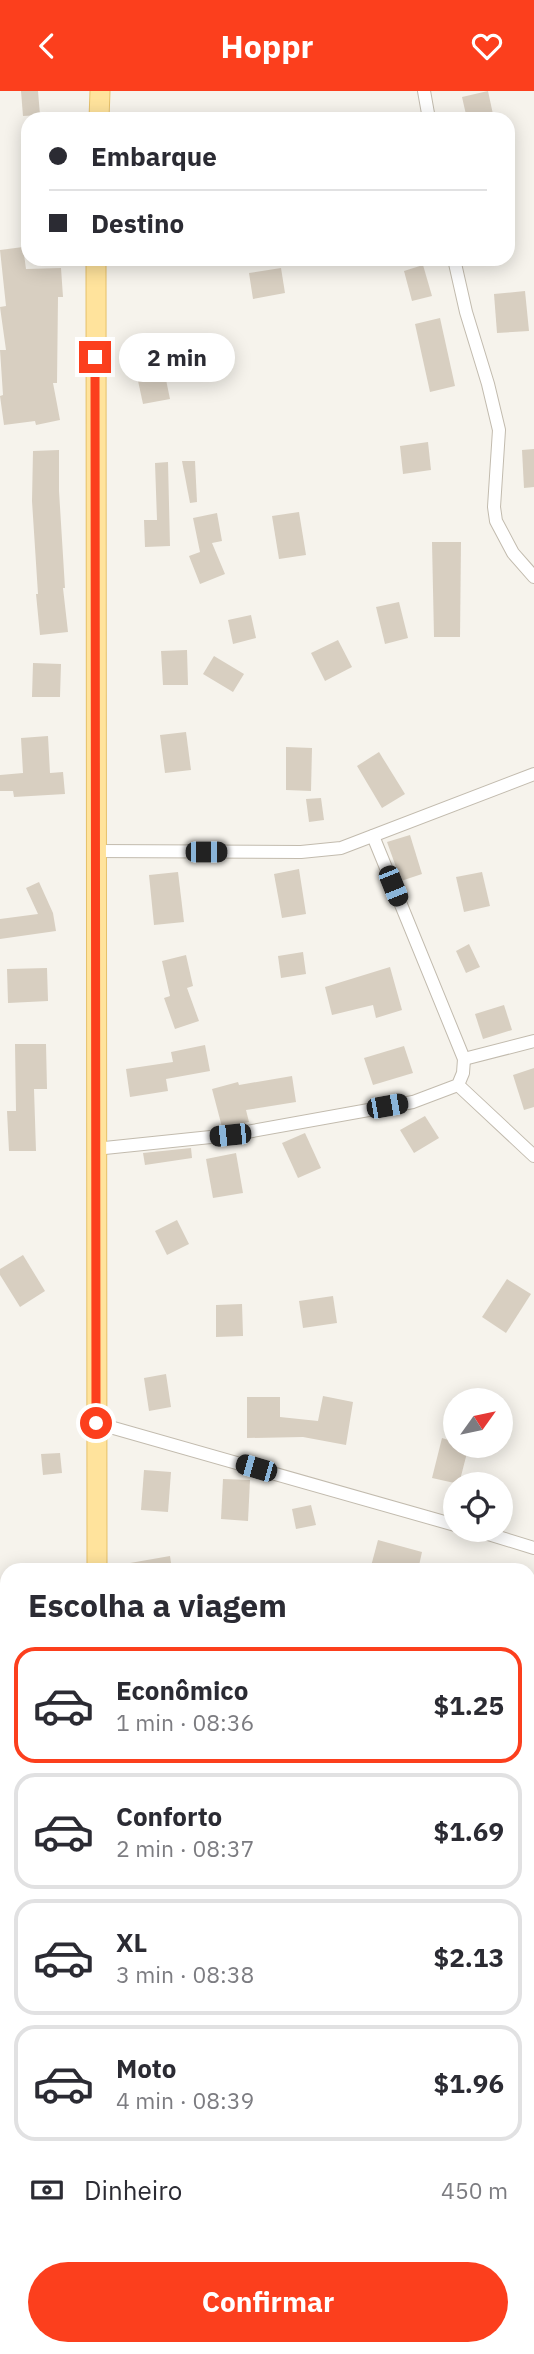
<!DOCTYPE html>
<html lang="pt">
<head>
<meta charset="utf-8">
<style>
	body { margin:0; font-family:"IBM Plex Sans",sans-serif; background:#f2f2f3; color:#2b2b33; height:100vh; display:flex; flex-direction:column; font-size:26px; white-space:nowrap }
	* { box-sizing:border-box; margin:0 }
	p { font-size:23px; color:#7c7c81 }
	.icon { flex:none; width:38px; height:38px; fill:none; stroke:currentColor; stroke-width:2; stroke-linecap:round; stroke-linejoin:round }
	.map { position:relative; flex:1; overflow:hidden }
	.drawer { position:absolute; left:0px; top:1472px; width:536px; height:793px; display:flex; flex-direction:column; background:#fff; border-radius:21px 21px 0 0; box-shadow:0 4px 18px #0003 }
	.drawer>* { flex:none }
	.guide { position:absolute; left:21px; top:21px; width:494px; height:154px; border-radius:21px; box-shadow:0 4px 18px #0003; display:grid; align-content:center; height:154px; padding:0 28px; background:#fff }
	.needle { width:46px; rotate:57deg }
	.controls { position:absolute; left:443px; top:1297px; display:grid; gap:14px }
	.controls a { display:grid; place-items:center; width:70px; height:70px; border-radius:50%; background:#fff; box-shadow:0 4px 18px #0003; font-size:35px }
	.end { position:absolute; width:32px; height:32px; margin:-16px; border:9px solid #fc3f1d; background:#fff; box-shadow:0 0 0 4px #fff }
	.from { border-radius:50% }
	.bubble { position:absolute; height:49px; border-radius:24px; background:#fff; box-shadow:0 4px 18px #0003; font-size:23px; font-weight:800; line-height:49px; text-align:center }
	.car { position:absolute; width:21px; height:42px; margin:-21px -10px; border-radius:9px; box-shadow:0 0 5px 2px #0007; background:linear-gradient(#222 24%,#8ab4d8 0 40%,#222 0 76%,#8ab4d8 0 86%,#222 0) }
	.guide b { display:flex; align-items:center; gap:24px; height:66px; font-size:26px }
	.guide b+b { border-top:2px solid #e1e1e2 }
	.guide i { width:18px; height:18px; background:#2b2b33 }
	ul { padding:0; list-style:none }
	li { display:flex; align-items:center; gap:21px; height:116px; margin:0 14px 10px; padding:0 14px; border:4px solid #e1e1e2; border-radius:21px }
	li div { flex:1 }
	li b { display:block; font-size:26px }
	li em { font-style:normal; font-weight:800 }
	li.active { border-color:#fc3f1d }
	li>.icon { width:63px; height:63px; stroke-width:1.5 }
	h2 { padding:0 28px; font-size:32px; line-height:84px }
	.pay { display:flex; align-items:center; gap:18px; height:77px; padding:0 28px; font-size:26px }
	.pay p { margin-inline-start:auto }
	.button { display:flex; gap:14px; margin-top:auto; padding:14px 28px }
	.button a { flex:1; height:80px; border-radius:42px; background:#fc3f1d; color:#fff; font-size:28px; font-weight:800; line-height:80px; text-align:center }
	header { display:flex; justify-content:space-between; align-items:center; height:91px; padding:0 28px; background:#fc3f1d; color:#fff; font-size:32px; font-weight:800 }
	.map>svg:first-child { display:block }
	.building { fill:#d8cfc1 }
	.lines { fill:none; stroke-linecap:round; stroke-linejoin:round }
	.minor-casing { stroke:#c2bbae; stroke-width:14 }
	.primary-casing { stroke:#e6c16a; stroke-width:21 }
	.minor { stroke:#fff; stroke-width:12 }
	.primary { stroke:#ffe39c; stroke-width:19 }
	.route { stroke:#fc3f1d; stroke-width:9 }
</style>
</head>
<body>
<header><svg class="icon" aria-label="back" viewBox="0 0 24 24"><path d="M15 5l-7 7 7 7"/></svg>Hoppr<svg class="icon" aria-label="heart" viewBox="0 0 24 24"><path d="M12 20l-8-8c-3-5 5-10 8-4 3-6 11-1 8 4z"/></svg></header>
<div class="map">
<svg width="534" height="2263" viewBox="0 0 534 2263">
	<rect width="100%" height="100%" fill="#f6f3ec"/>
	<g class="building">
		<path d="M21,0H38L40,24L23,25Z"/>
		<path d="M488,0L494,28H467L462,6Z"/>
		<path d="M23,156L26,178L61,177L63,206H58L57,292H53L60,329L36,334L35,330L4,334L0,305L3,304L0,259H6L0,216L6,215L0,159Z"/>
		<path d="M423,174L432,205L412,210L404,180Z"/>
		<path d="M281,177L285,202L253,208L249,182Z"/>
		<path d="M525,200L529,240L497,242L494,203Z"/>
		<path d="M440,227L455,295L430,301L415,233Z"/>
		<path d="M164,279L170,308L143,313L137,285Z"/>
		<path d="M428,351L431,379L403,383L400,355Z"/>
		<path d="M534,358V396L524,397L522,359Z"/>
		<path d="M59,359V400L65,497H63L68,541L40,544L36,503H38L32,410L33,360Z"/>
		<path d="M182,370H195L197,411L190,412Z"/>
		<path d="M168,371L170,455L145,456L144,429H157L155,372Z"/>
		<path d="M299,421L306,464L279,468L272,425Z"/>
		<path d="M217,422L222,450L212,452L225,483L200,493L189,465L200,461L193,427Z"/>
		<path d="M432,451H461L460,546H434Z"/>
		<path d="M399,511L408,547L385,553L376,516Z"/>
		<path d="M251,524L256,547L233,553L228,529Z"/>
		<path d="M338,549L352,576L325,590L311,562Z"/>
		<path d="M187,559L188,594H163L161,560Z"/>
		<path d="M214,565L244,583L233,601L203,583Z"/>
		<path d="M33,572L61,573L60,606H32Z"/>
		<path d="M186,641L191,679L165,682L160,644Z"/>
		<path d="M48,645L50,682L63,681L65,703L14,706L13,700H0V684L23,682L21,647Z"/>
		<path d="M286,656L312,657L311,700L286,699Z"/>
		<path d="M379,661L405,703L382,717L357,675Z"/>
		<path d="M321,707L324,729L309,731L306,708Z"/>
		<path d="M410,744L422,783L401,790L387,751Z"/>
		<path d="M299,778L306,823L282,827L274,783Z"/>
		<path d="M178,781L184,831L154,834L149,784Z"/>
		<path d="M482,781L490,815L464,821L456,786Z"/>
		<path d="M39,791L53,822L56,840L0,848V828L38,823L26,797Z"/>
		<path d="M469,853L480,876L466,882L456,860Z"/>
		<path d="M303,861L306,883L281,887L278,865Z"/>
		<path d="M186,864L193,895L187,897L199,930L175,938L164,907L170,905L162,870Z"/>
		<path d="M390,876L402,919L376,927L373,914L332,924L325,896Z"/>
		<path d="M47,877L48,910L8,912L7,878Z"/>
		<path d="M504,914L512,939L483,948L475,923Z"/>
		<path d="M15,953H46L47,998H34L36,1060H9L7,1020H16Z"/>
		<path d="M205,954L210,980L166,988L168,1000L130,1006L126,978L173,971L171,961Z"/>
		<path d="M404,955L413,982L373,994L364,967Z"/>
		<path d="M534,977V1016L524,1019L513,984Z"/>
		<path d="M292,985L296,1011L246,1019L249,1031L222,1036L212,998L238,991L239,994Z"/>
		<path d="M425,1025L439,1047L414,1062L400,1039Z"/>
		<path d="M305,1042L321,1077L298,1087L282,1052Z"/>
		<path d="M191,1057L192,1067L145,1074L143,1062Z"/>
		<path d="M236,1062L243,1102L213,1107L206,1068Z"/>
		<path d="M177,1129L189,1153L167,1164L155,1140Z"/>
		<path d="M23,1164L45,1200L20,1216L0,1184V1178Z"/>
		<path d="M507,1188L531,1203L506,1242L482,1226Z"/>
		<path d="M333,1205L337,1232L303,1237L299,1210Z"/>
		<path d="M242,1213L243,1245L216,1246V1214Z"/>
		<path d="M166,1283L171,1316L149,1320L144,1287Z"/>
		<path d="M323,1305L353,1311L346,1354L303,1346L247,1347V1306H280V1326L318,1330Z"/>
		<path d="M442,1347L455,1351V1354H469L459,1393L432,1387Z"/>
		<path d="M60,1362L62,1382L43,1384L41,1363Z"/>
		<path d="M144,1379L171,1381L168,1421L141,1419Z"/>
		<path d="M223,1388L250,1389L248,1430L221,1428Z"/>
		<path d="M311,1414L316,1434L296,1438L292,1418Z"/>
		<path d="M378,1449L422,1461L418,1479H370Z"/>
		<path d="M170,1465L172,1479H130V1472Z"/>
	</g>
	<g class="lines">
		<defs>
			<g id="minor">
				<path d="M424,0L429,28"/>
				<path d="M454,168L466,221L488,293L499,339L494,416L496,430L513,462L534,486"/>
				<path d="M96,760L301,761L341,757L534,683"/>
				<path d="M464,968L534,950"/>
				<path d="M458,994L534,1065"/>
				<path d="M95,1058L230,1044L413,1011L458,994L463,982L464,968L373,745"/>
				<path d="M96,1332L455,1434"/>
				<path d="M472,1438L534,1457"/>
				<path d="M528,1999L534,1996"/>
			</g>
			<g id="primary">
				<path d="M99,28L100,0"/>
				<path d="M96,168L97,1479"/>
				<path d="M99,2263V2258"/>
			</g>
		</defs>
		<use href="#minor" class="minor-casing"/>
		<use href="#primary" class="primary-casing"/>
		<use href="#minor" class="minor"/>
		<use href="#primary" class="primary"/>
	</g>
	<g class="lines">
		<path class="route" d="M95,266L96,1332"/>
	</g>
</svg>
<div class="controls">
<a><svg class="needle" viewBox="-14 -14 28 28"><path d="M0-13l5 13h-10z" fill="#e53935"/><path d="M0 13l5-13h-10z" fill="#7c7c81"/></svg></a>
<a><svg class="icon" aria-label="locate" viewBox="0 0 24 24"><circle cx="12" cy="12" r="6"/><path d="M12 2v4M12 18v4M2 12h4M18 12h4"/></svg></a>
</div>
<i class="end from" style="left:96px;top:1332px"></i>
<i class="end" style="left:95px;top:266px"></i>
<div class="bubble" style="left:119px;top:242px;width:116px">2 min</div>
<i class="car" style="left:206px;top:761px;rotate:90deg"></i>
<i class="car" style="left:393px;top:795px;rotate:158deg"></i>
<i class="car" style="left:387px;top:1015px;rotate:80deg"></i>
<i class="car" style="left:230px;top:1044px;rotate:264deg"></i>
<i class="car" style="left:256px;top:1377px;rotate:286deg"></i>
<div class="guide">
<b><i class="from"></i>Embarque</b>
<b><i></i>Destino</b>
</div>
<section class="drawer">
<h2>Escolha a viagem</h2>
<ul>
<li class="active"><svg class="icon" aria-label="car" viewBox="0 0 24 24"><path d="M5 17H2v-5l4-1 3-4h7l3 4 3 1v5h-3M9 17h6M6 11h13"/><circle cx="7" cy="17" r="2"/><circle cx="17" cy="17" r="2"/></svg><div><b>Econômico</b><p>1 min · 08:36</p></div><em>$1.25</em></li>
<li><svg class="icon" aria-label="car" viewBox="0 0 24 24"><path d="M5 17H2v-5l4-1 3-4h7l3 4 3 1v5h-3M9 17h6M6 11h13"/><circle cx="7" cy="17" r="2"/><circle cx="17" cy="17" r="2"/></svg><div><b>Conforto</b><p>2 min · 08:37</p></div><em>$1.69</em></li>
<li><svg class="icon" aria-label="car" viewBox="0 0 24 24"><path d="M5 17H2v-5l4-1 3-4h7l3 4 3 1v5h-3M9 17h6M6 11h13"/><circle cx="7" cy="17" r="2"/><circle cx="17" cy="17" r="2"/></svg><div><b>XL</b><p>3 min · 08:38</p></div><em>$2.13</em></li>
<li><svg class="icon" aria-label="car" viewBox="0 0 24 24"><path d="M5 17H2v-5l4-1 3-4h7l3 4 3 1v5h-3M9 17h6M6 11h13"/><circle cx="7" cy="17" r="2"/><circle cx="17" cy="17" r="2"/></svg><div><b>Moto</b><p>4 min · 08:39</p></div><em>$1.96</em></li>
</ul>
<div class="pay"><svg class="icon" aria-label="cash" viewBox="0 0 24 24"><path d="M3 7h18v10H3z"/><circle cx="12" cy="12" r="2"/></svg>Dinheiro<p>450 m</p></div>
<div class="button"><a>Confirmar</a></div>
</section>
</div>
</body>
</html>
